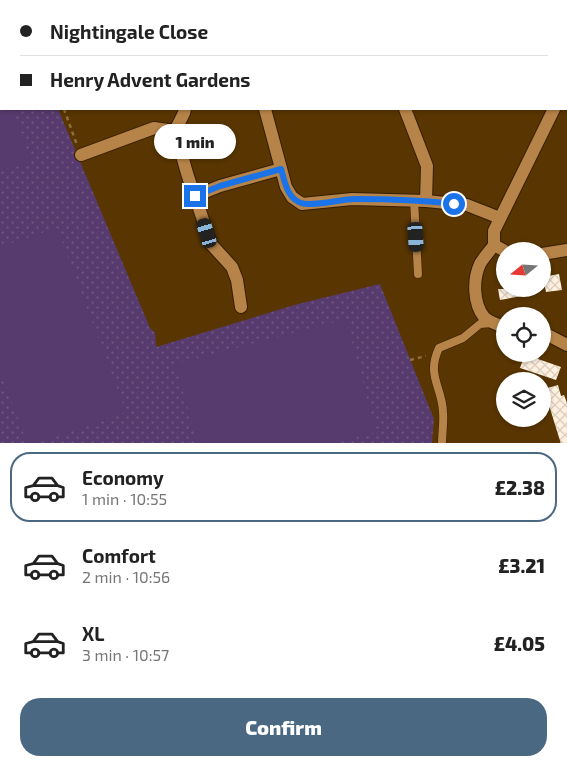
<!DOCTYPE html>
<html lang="en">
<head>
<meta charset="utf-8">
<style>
	body { margin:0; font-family:"Exo 2",sans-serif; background:#f2f2f2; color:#222; height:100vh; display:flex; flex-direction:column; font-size:19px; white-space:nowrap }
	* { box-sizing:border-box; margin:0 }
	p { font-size:16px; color:#767676 }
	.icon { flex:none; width:28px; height:28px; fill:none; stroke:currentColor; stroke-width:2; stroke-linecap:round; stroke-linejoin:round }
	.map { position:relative; height:443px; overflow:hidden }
	.drawer { display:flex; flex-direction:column; background:#fff; flex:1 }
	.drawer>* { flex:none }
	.guide { position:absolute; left:0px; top:0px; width:568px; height:110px; box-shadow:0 1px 4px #0004; display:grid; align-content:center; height:110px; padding:0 20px; background:#fff }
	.needle { width:32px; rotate:252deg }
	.controls { position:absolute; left:496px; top:242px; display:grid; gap:10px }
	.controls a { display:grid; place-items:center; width:55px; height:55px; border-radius:50%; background:#fff; box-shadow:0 1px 4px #0004; font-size:25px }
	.end { position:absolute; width:22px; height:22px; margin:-11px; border:6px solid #1a73e8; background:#fff; box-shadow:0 0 0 2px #fff }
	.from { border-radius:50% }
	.bubble { position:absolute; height:35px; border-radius:18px; background:#fff; box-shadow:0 1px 4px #0004; font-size:16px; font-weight:800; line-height:35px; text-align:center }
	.car { position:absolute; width:15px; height:30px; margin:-15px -8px; border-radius:6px; box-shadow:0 0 4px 1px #0007; background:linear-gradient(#222 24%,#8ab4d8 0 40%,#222 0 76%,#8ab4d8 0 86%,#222 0) }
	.guide b { display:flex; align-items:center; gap:18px; height:48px; font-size:19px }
	.guide b+b { border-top:1px solid #e0e0e0 }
	.guide i { width:12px; height:12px; background:#222 }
	ul { padding:9px 0 0; list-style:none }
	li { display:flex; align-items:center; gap:15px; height:70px; margin:0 10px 8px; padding:0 10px; border:2px solid transparent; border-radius:20px }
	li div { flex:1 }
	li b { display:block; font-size:19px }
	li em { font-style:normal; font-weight:800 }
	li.selected { border-color:#4b6883 }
	li>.icon { width:45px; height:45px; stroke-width:1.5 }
	.primary-button { display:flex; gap:10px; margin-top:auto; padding:10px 20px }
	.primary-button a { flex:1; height:58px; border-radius:20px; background:#4b6883; color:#fff; font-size:20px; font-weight:800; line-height:58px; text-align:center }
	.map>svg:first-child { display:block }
	.grass { fill:url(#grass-dots) }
	.garden { fill:#573b6e }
	.building { fill:url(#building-cross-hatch) }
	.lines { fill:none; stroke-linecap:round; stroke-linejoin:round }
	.lane-casing { stroke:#371e00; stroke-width:9 }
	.street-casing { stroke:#371e00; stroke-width:14 }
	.path { stroke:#8e6d41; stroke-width:2.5; stroke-dasharray:4 4; stroke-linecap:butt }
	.lane { stroke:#b68348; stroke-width:8 }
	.street { stroke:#b68348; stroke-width:12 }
	.route { stroke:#1a73e8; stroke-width:6 }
</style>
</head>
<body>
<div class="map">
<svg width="567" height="444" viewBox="0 0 567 444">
	<defs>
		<pattern id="grass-dots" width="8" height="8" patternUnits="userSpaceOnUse" patternTransform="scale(1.25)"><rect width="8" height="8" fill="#573b6e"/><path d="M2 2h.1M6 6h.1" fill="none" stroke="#705781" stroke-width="1.8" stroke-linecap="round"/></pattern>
		<pattern id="building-cross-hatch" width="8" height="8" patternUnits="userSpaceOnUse" patternTransform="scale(1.25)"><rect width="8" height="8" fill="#fff0e0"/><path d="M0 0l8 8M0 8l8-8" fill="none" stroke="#dbcebf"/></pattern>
	</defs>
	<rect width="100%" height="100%" fill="#583501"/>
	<path class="grass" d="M0,0L18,1H1V109H58L150,328L155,333L156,347L298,304L380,284L434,419L432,443H0Z"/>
	<g class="garden">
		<path d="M0,77L1,109H12L31,161L0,171Z"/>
		<path d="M57,228L126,412L37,443H27L0,369V247Z"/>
		<path d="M346,319L376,432L333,443H198L175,364Z"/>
	</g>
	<g class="building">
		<path d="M559,274L562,290L546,292L543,277Z"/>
		<path d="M498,289H531L532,294L500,300Z"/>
		<path d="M525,354L540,356L538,359L561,367L556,380L520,368Z"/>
		<path d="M558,385L561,396L564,395L567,403V444H561L544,389Z"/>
	</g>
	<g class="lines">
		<defs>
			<g id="lane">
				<path d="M414,200L418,274"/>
				<path d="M442,444C442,433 444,422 443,412C442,386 426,376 439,348L463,338L480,324L492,323"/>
			</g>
			<g id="street">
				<path d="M86,0V1"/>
				<path d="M361,0L362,1"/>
				<path d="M566,87L567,86"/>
				<path d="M185,109L184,113L175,131C182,153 186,175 195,196L220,186L281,169"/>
				<path d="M265,109L286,187L292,197L302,204L352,199L426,201L467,205L500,218"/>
				<path d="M405,109L427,166L426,201"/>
				<path d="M81,155L154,128L175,131"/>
				<path d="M195,196L211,244L232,267L237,280L241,307"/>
				<path d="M494,245C490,251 484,257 480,264C473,279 473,303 484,317C489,322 498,325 505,327"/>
				<path d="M505,251L494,245V231L554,109"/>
				<path d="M542,254L567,250"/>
				<path d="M542,332L567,345"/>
			</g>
		</defs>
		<use href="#lane" class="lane-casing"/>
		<use href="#street" class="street-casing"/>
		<g class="path">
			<path d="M23,0V1"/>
			<path d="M64,109L77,145"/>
			<path d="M410,360L426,356"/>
		</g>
		<use href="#lane" class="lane"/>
		<use href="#street" class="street"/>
	</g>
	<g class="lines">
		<path class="route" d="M195,196L220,186L281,169C285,182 287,198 301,203C312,207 342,199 354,199C388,199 421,200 454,204"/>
	</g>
</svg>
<div class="controls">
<a><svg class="needle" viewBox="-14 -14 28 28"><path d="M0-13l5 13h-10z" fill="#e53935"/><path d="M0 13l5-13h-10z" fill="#767676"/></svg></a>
<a><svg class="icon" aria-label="locate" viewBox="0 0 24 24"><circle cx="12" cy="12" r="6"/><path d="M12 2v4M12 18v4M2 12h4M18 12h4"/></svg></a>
<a><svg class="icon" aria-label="layers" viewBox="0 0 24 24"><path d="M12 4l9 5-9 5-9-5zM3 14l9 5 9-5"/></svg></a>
</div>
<i class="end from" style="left:454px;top:204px"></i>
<i class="end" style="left:195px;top:196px"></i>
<div class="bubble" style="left:154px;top:124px;width:82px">1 min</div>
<i class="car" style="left:207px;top:233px;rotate:343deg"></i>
<i class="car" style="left:416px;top:237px;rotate:176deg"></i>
<div class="guide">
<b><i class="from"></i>Nightingale Close</b>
<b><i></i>Henry Advent Gardens</b>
</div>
</div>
<section class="drawer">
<ul>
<li class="selected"><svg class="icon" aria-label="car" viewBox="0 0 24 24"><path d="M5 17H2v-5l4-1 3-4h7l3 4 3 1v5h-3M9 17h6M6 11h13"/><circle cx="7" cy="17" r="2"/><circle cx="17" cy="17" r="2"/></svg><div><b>Economy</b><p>1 min · 10:55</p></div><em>£2.38</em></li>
<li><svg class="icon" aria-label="car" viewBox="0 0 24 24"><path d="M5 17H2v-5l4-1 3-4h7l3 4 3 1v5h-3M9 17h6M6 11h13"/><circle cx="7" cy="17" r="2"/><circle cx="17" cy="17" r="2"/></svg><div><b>Comfort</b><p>2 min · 10:56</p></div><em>£3.21</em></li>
<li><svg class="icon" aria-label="car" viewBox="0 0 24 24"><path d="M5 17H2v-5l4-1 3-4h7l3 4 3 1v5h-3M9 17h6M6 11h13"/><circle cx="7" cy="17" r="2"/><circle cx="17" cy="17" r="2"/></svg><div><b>XL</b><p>3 min · 10:57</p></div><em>£4.05</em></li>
</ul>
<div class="primary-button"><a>Confirm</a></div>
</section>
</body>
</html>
